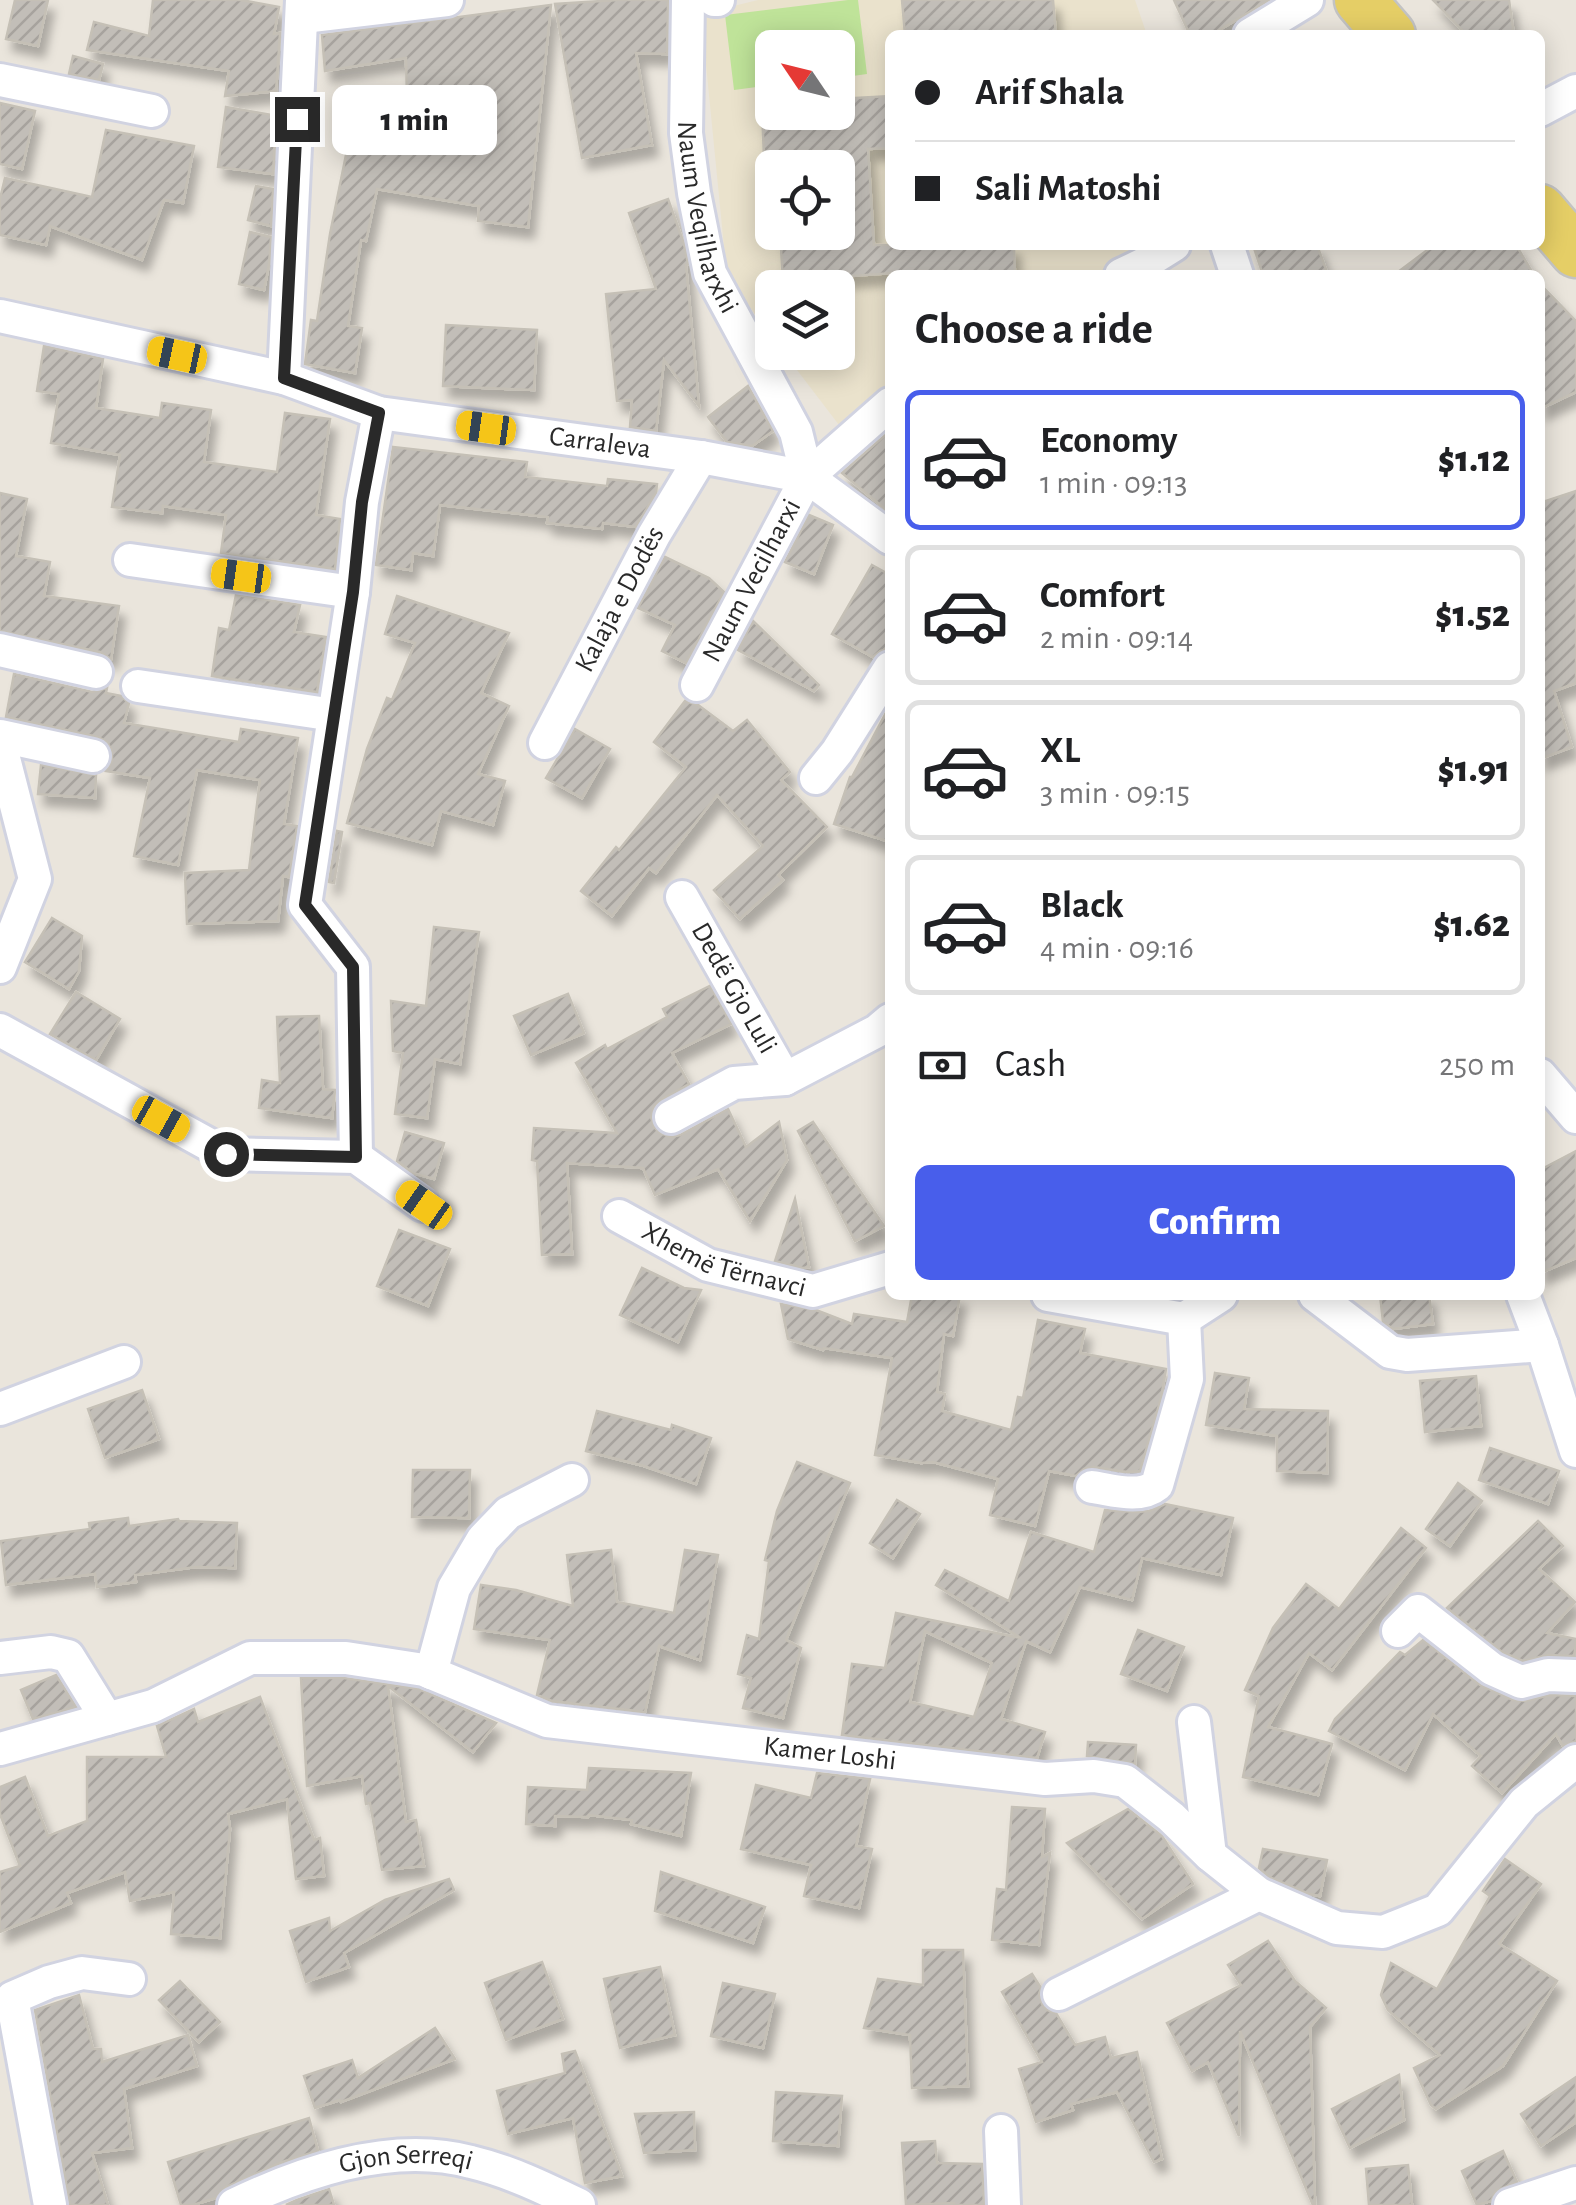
<!DOCTYPE html>
<html lang="en">
<head>
<meta charset="utf-8">
<style>
	body { margin:0; font-family:"Alegreya Sans",sans-serif; background:#f6f6f6; color:#202124; height:100vh; display:flex; flex-direction:column; font-size:38px; white-space:nowrap }
	* { box-sizing:border-box; margin:0 }
	p { font-size:32px; color:#757577 }
	.icon { flex:none; width:55px; height:55px; fill:none; stroke:currentColor; stroke-width:2; stroke-linecap:round; stroke-linejoin:round }
	.map { position:relative; flex:1; overflow:hidden }
	.drawer { position:absolute; left:885px; top:270px; width:660px; height:1030px; display:flex; flex-direction:column; background:#fff; border-radius:15px; box-shadow:0 5px 25px #0003 }
	.drawer>* { flex:none }
	.hud { position:absolute; left:885px; top:30px; width:660px; height:220px; border-radius:15px; box-shadow:0 5px 25px #0003; display:grid; align-content:center; height:220px; padding:0 30px; background:#fff }
	.needle { width:65px; rotate:305deg }
	.fabs { position:absolute; left:755px; top:30px; display:grid; gap:20px }
	.fabs a { display:grid; place-items:center; width:100px; height:100px; border-radius:15px; background:#fff; box-shadow:0 5px 25px #0003; font-size:50px }
	.end { position:absolute; width:45px; height:45px; margin:-22px; border:12px solid #292929; background:#fff; box-shadow:0 0 0 5px #fff }
	.from { border-radius:50% }
	.bubble { position:absolute; height:70px; border-radius:15px; background:#fff; box-shadow:0 5px 25px #0003; font-size:32px; font-weight:800; line-height:70px; text-align:center }
	.car { position:absolute; width:30px; height:60px; margin:-30px -15px; border-radius:12px; box-shadow:0 0 8px 2px #0007; background:linear-gradient(#f5c518 24%,#345 0 40%,#f5c518 0 76%,#345 0 86%,#f5c518 0) }
	.hud b { display:flex; align-items:center; gap:35px; height:95px; font-size:38px }
	.hud b+b { border-top:2px solid #e0e0e0 }
	.hud i { width:25px; height:25px; background:#202124 }
	ul { padding:0; list-style:none }
	li { display:flex; align-items:center; gap:30px; height:140px; margin:0 20px 15px; padding:0 10px; border:5px solid #e0e0e0; border-radius:15px }
	li div { flex:1 }
	li b { display:block; font-size:38px }
	li em { font-style:normal; font-weight:800 }
	li.on { border-color:#485eeb }
	li>.icon { width:90px; height:90px; stroke-width:1.5 }
	h2 { padding:0 30px; font-size:45px; line-height:120px }
	.pay { display:flex; align-items:center; gap:25px; height:110px; padding:0 30px; font-size:38px }
	.pay p { margin-inline-start:auto }
	.primary-button { display:flex; gap:20px; margin-top:auto; padding:20px 30px }
	.primary-button a { flex:1; height:115px; border-radius:15px; background:#485eeb; color:#fff; font-size:40px; font-weight:800; line-height:115px; text-align:center }
	.map>svg:first-child { display:block }
	.education { fill:#eae2cc; fill-rule:evenodd }
	.pitch { fill:#bfe399 }
	.building { fill:url(#building-hatch); stroke:#c5c0b6; stroke-width:2.5; fill-rule:evenodd; filter:url(#shadow) }
	.lines { fill:none; stroke-linecap:round; stroke-linejoin:round }
	.minor-casing { stroke:#d1d3e1; stroke-width:38 }
	.primary-casing { stroke:#c3c3c3; stroke-width:55 }
	.minor { stroke:#fff; stroke-width:32 }
	.primary { stroke:#e5ce66; stroke-width:50 }
	.route { stroke:#292929; stroke-width:12 }
	.labels { text-anchor:middle; dominant-baseline:central; stroke-width:9; stroke-linejoin:round; paint-order:stroke }
	.street-label { font-size:28px; fill:#292929; stroke:#fff }
</style>
</head>
<body>
<div class="map">
<svg width="1576" height="2205" viewBox="0 0 1576 2205">
	<defs>
		<pattern id="building-hatch" width="6" height="6" patternUnits="userSpaceOnUse" patternTransform="scale(2.5)"><rect width="6" height="6" fill="#c2beb8"/><path d="M-1 1l2-2M0 6l6-6M5 7l2-2" fill="none" stroke="#a7a39e"/></pattern>
		<filter id="shadow"><feDropShadow dx="6" dy="11" stdDeviation="5" flood-color="#0004"/></filter>
	</defs>
	<rect width="100%" height="100%" fill="#eae5dc"/>
	<path class="education" d="M758,0H1135L1147,35H890V245H1153L1101,275H890V392L839,425L784,353L838,352V288H772V337L727,277L701,14ZM772,48H838V112H772ZM772,168H838V232H772Z"/>
	<path class="pitch" d="M848,0H858L867,74L838,78V48H772V85L734,90L725,15Z"/>
	<g class="building">
		<path d="M15,0H48L38,46L6,39Z"/>
		<path d="M153,0H241L279,7L274,34L280,33L276,91L225,96L229,71L87,50L94,22L149,36Z"/>
		<path d="M618,0H668L667,54L636,53L652,145L582,158L555,4Z"/>
		<path d="M902,0H1053L1056,35H905Z"/>
		<path d="M1174,0H1269L1211,35H1190Z"/>
		<path d="M1433,0H1509L1514,35H1467Z"/>
		<path d="M551,5L528,227L478,221L479,206L377,189L366,241L361,240L348,326L362,328L355,373L305,364L311,320L317,321L330,234L351,130L408,140L406,58L325,71L322,35Z"/>
		<path d="M73,56L103,64L99,80L69,74Z"/>
		<path d="M890,96V148L868,149L874,245H1014L1015,275H920V271L783,281L780,232H838V168H775L774,155L764,156L762,112H838V99Z"/>
		<path d="M0,103L35,111L22,169L0,164Z"/>
		<path d="M226,107L272,115L271,121L276,122L273,174L218,167Z"/>
		<path d="M106,130L194,146L183,203L164,200L142,260L50,226L46,245L0,235V199L5,178L92,197Z"/>
		<path d="M256,186L273,189L271,226L248,220Z"/>
		<path d="M668,199L684,244L688,264L686,265L699,406L664,360L656,431L630,427L632,400L617,401L606,294L656,289L629,213Z"/>
		<path d="M250,232L271,237L269,264L264,290L239,284Z"/>
		<path d="M1253,245H1317L1328,275H1263Z"/>
		<path d="M1434,245H1516L1534,275H1394Z"/>
		<path d="M1540,284L1576,321V392L1540,409Z"/>
		<path d="M446,325L537,330L534,390L443,386Z"/>
		<path d="M44,346L103,359L96,408L160,418L162,403L211,410L204,462L277,472L285,413L330,419L316,515L340,519L335,569L221,553L226,515L163,506L162,513L112,507L120,455L51,443L59,394L37,391Z"/>
		<path d="M748,386L773,431L752,446L727,442L708,417Z"/>
		<path d="M890,431V513L842,473Z"/>
		<path d="M393,447L527,462L525,477L607,486L608,479L657,484L656,493L636,527L603,523L602,529L547,523L548,517L440,505L433,556L413,553L411,570L376,565Z"/>
		<path d="M1576,491V683L1554,691L1572,747L1540,759V503Z"/>
		<path d="M0,493L27,499L16,556L50,562L44,596L119,606L111,659L100,652L0,631Z"/>
		<path d="M809,515L833,525L814,574L785,562Z"/>
		<path d="M665,557L709,578L724,592L686,663L662,651L675,625L638,608Z"/>
		<path d="M872,565L890,575V648L880,651L873,657L832,634Z"/>
		<path d="M236,595L300,605L294,632L326,637L317,692L212,676L219,628L229,630Z"/>
		<path d="M397,596L509,633L481,693L509,706L478,774L505,781L493,825L441,811L432,845L347,823L367,749L387,698L392,700L415,643L385,634Z"/>
		<path d="M753,621L819,685L814,691L738,650Z"/>
		<path d="M14,674L92,692L107,688L106,693L121,696L129,703L124,723L239,742L241,729L298,738L284,824L297,826L289,877L283,876L278,921L187,924L185,873L249,870L260,780L197,770L178,865L134,856L150,778L106,771L112,761V751L107,742L98,737L6,717Z"/>
		<path d="M685,701L698,705L733,731L747,720L790,772L781,780L827,827L778,875L783,880L740,919L714,890L763,846L717,795L656,873L649,868L612,916L581,891L616,847L619,850L686,767L654,742Z"/>
		<path d="M890,705V842L834,824L850,777H852Z"/>
		<path d="M575,729L610,749L582,798L546,778Z"/>
		<path d="M41,765L96,775L95,798L38,794Z"/>
		<path d="M337,831L342,832L334,883L329,882Z"/>
		<path d="M52,918L82,936L79,971L69,989L25,962Z"/>
		<path d="M434,927L479,932L460,1064L435,1059L427,1118L395,1114L403,1053L393,1051L391,1001L426,1006Z"/>
		<path d="M710,986L731,1024L672,1053L689,1084L661,1100L654,1107L651,1117L654,1127L660,1133L671,1137L680,1135L728,1109L746,1147L779,1122L787,1160L750,1221L718,1169L655,1195L643,1168L567,1163L572,1254L542,1255L537,1161L532,1160L534,1128L617,1133L576,1063L605,1045L607,1049L667,1017L663,1009Z"/>
		<path d="M76,992L120,1019L96,1060L50,1034Z"/>
		<path d="M568,994L584,1033L531,1055L514,1016Z"/>
		<path d="M319,1016L323,1089L335,1090L332,1118L259,1108L262,1080L280,1083L277,1017Z"/>
		<path d="M813,1122L884,1226L855,1241L798,1131Z"/>
		<path d="M405,1132L444,1143L434,1179L413,1173L397,1161Z"/>
		<path d="M1576,1151V1258L1540,1273V1170Z"/>
		<path d="M795,1199L809,1267L803,1268L775,1261Z"/>
		<path d="M399,1230L450,1249L428,1306L377,1286Z"/>
		<path d="M642,1268L684,1288L701,1290L678,1342L620,1315Z"/>
		<path d="M912,1295H960L953,1336L944,1334L937,1392L945,1394L942,1411L1011,1430L1018,1397L1023,1398L1038,1320L1085,1329L1080,1353L1166,1369L1161,1398L1140,1471L1127,1472L1094,1467L1084,1469L1076,1476L1049,1471L1035,1526L990,1515L998,1479L933,1462L921,1463L875,1455L892,1358L824,1348L823,1350L788,1339L781,1304L816,1310L852,1324L854,1314L907,1322Z"/>
		<path d="M1380,1295H1429L1433,1324L1393,1329L1383,1322Z"/>
		<path d="M1215,1373L1249,1378L1244,1409L1328,1411L1327,1473L1277,1471V1436L1206,1425Z"/>
		<path d="M1476,1376L1481,1426L1425,1432L1420,1381Z"/>
		<path d="M142,1390L159,1439L105,1458L88,1409Z"/>
		<path d="M597,1411L671,1430L672,1425L711,1438L696,1484L644,1466L586,1451Z"/>
		<path d="M1490,1448L1559,1471L1548,1504L1479,1480Z"/>
		<path d="M797,1462L850,1483L786,1640L801,1648L783,1718L743,1708L751,1678L738,1674L747,1635L759,1639L769,1561L765,1560L777,1511Z"/>
		<path d="M413,1470H470L469,1518L412,1517Z"/>
		<path d="M1458,1483L1482,1501L1450,1546L1426,1529Z"/>
		<path d="M897,1500L920,1514L893,1558L870,1543Z"/>
		<path d="M1165,1504L1233,1518L1221,1575L1142,1558L1132,1600L1080,1587L1050,1652L1026,1641L1001,1719L1045,1732L1037,1758L842,1735L852,1664L885,1668L896,1613L1021,1638L936,1585L945,1570L1009,1601L1031,1532L1094,1552L1105,1510L1137,1512L1149,1511ZM925,1631L992,1663L974,1717L910,1702Z"/>
		<path d="M128,1518L129,1526L178,1519L179,1521L237,1523L235,1568L196,1567L135,1575L136,1582L97,1587L95,1574L6,1585L1,1541L90,1529L89,1523Z"/>
		<path d="M1538,1521L1563,1546L1539,1569L1575,1602L1547,1633L1576,1639V1644L1574,1656L1548,1655L1523,1661L1502,1652L1447,1608Z"/>
		<path d="M1401,1528L1426,1548L1332,1670L1309,1653L1268,1727L1332,1744L1318,1795L1243,1777L1259,1696L1245,1690L1273,1628L1306,1584L1339,1609Z"/>
		<path d="M611,1550L617,1602L674,1613L685,1550L718,1555L700,1660L659,1646L645,1712L552,1701L537,1695L550,1640L474,1629L481,1585L516,1590L573,1606L567,1555Z"/>
		<path d="M1138,1630L1184,1647L1167,1691L1121,1674Z"/>
		<path d="M1423,1640L1480,1685L1513,1700L1526,1701L1550,1695L1576,1696V1741L1563,1746L1556,1734L1502,1793L1472,1766L1481,1756L1433,1714L1405,1770L1329,1731L1335,1719L1400,1652L1405,1655Z"/>
		<path d="M56,1675L76,1707L33,1719L21,1690Z"/>
		<path d="M301,1678H344L419,1689L496,1723L473,1752L388,1686L406,1822L416,1820L424,1866L382,1870L370,1803L366,1804L362,1776L307,1786Z"/>
		<path d="M260,1697L314,1840L320,1838L324,1876L296,1879L287,1799L228,1814L230,1829L220,1938L171,1934L174,1892L130,1901L125,1872L67,1893L71,1903L0,1932V1872L20,1866L0,1814V1787L25,1777L48,1836L87,1821V1757H166L157,1726L194,1709L198,1722Z"/>
		<path d="M1088,1742L1136,1745L1135,1764L1087,1756Z"/>
		<path d="M589,1768L691,1773L681,1836L631,1824L632,1820L589,1815L588,1817L555,1816V1826L526,1824L528,1787L587,1790Z"/>
		<path d="M817,1773L870,1779L856,1846L872,1849L859,1908L804,1896L811,1865L741,1849L756,1785L811,1798Z"/>
		<path d="M1012,1807L1045,1809L1042,1857L1050,1853L1039,1945L992,1940L997,1889L1006,1890Z"/>
		<path d="M1128,1809L1162,1836L1193,1884L1142,1919L1067,1843Z"/>
		<path d="M1263,1849L1327,1860L1320,1896L1309,1894L1269,1877L1259,1868Z"/>
		<path d="M1505,1859L1541,1884L1499,1944L1557,1981L1503,2066L1436,2109L1431,2105L1414,2068L1440,2055L1388,2010L1381,1995L1391,1963L1437,1989L1490,1896L1483,1891Z"/>
		<path d="M661,1872L765,1907L753,1943L655,1911Z"/>
		<path d="M449,1879L454,1890L344,1953L349,1967L306,1982L290,1931L329,1918L330,1931L385,1900Z"/>
		<path d="M1268,1941L1295,1981L1326,2008L1310,2027L1315,2204L1313,2205L1240,2031L1239,2136L1208,2062L1192,2071L1167,2023L1241,1985L1228,1965Z"/>
		<path d="M923,1950H963L968,2086L912,2088L910,2035L864,2028L878,1979L923,1985Z"/>
		<path d="M542,1962L563,2019L506,2040L485,1983Z"/>
		<path d="M660,1967L675,2035L620,2048L604,1979Z"/>
		<path d="M1032,1974L1041,1988L1039,1994L1042,2004L1047,2010L1056,2013L1075,2045L1105,2037L1111,2058L1137,2052L1162,2159L1154,2162L1117,2092L1071,2104L1073,2110L1036,2122L1019,2069L1042,2062L1002,1992Z"/>
		<path d="M180,1981L220,2022L199,2042L159,2000Z"/>
		<path d="M723,1983L775,1994L763,2048L711,2036Z"/>
		<path d="M79,1995L93,2049H101L102,2062L188,2035L197,2066L124,2089L132,2148L92,2153L108,2205H70L35,2010Z"/>
		<path d="M435,2028L455,2059L341,2102L340,2100L315,2108L304,2076L352,2060L358,2078Z"/>
		<path d="M575,2051L582,2069L622,2176L585,2183L573,2118L508,2134L497,2091L565,2073L562,2054Z"/>
		<path d="M1399,2075L1404,2120L1350,2148L1332,2109Z"/>
		<path d="M1576,2077V2122L1541,2146L1521,2114Z"/>
		<path d="M776,2092L842,2096L838,2146L773,2141Z"/>
		<path d="M694,2112L695,2150L644,2153L635,2114Z"/>
		<path d="M309,2118L318,2151L282,2162L226,2187L216,2198L193,2205H181L168,2162Z"/>
		<path d="M935,2141L937,2163L982,2164L984,2205H954V2203L906,2205L902,2143Z"/>
		<path d="M1503,2151L1517,2182L1496,2191L1491,2201L1477,2205L1462,2171Z"/>
		<path d="M1408,2165L1412,2205H1369L1366,2169Z"/>
		<path d="M329,2189L334,2205H286L297,2200Z"/>
	</g>
	<g class="lines">
		<defs>
			<g id="minor">
				<path id="s1" d="M688,0L686,133L694,193L710,273L796,432L807,477"/>
				<path d="M714,0H718"/>
				<path d="M303,17L447,0"/>
				<path d="M1250,35L1307,0"/>
				<path d="M0,80L152,111"/>
				<path d="M1540,110L1576,91"/>
				<path d="M1227,245L1237,275"/>
				<path d="M1121,275L1142,265L1174,245"/>
				<path id="s2" d="M0,316L284,378L379,413L701,457L807,477L890,538"/>
				<path d="M284,378L302,0"/>
				<path d="M130,560L353,592"/>
				<path d="M0,650L96,672"/>
				<path id="s3" d="M697,685L807,477L890,404"/>
				<path d="M138,686L334,715"/>
				<path d="M0,736L93,756"/>
				<path d="M0,743L35,879L0,967"/>
				<path id="s4" d="M545,743L654,535L701,457"/>
				<path d="M816,778L837,752L890,668"/>
				<path id="s5" d="M682,897L785,1079"/>
				<path d="M0,1030L226,1154L356,1157L423,1205"/>
				<path d="M1540,1075L1576,1117"/>
				<path d="M671,1117L734,1083L785,1079L877,1031L890,1020"/>
				<path d="M356,1157L353,967L305,905L353,592L362,502L379,413"/>
				<path id="s6" d="M619,1216L708,1265L813,1291L890,1268"/>
				<path d="M1048,1295L1184,1319L1221,1295"/>
				<path d="M1315,1295L1390,1352L1407,1355L1542,1345"/>
				<path d="M1523,1295L1542,1345L1576,1451"/>
				<path d="M0,1409L124,1362"/>
				<path d="M1092,1487C1113,1490 1140,1499 1157,1485L1187,1379L1184,1319"/>
				<path d="M1398,1631L1418,1611L1492,1669L1521,1682L1548,1675L1576,1676"/>
				<path d="M0,1658L51,1652L68,1656L107,1719"/>
				<path d="M431,1673L454,1588L483,1539L508,1513L572,1480"/>
				<path d="M1194,1722L1210,1855"/>
				<path id="s7" d="M0,1749L153,1706L250,1658H346L424,1670L547,1721L1045,1779L1094,1776L1125,1781L1171,1817L1210,1855L1259,1894L1337,1928L1383,1932L1438,1910L1524,1803L1576,1761"/>
				<path d="M1059,1994L1259,1894"/>
				<path d="M1001,2131L1004,2205"/>
				<path d="M50,2205L12,1998L49,1982L82,1973L129,1979"/>
				<path id="s8" d="M234,2205C304,2171 393,2141 471,2162C509,2171 544,2188 579,2205"/>
				<path d="M1510,2205L1576,2183"/>
			</g>
			<g id="primary">
				<path d="M1360,0L1390,35"/>
				<path d="M1540,210L1576,252"/>
			</g>
		</defs>
		<use href="#minor" class="minor-casing"/>
		<use href="#primary" class="primary-casing"/>
		<use href="#minor" class="minor"/>
		<use href="#primary" class="primary"/>
	</g>
	<g class="lines">
		<path class="route" d="M226,1154L356,1157L353,967L305,905L353,592L362,502L379,413L284,378L297,119"/>
	</g>
	<g class="labels">
		<g class="street-label">
			<text stroke="none"><textPath href="#s1" startOffset="220">Naum Veqilharxhi</textPath></text>
			<text stroke="none"><textPath href="#s2" startOffset="615">Carraleva</textPath></text>
			<text stroke="none"><textPath href="#s3" startOffset="118">Naum Vecilharxi</textPath></text>
			<text stroke="none"><textPath href="#s4" startOffset="162">Kalaja e Dodës</textPath></text>
			<text stroke="none"><textPath href="#s5" startOffset="105">Dedë Gjo Luli</textPath></text>
			<text stroke="none"><textPath href="#s6" startOffset="115">Xhemë Tërnavci</textPath></text>
			<text stroke="none"><textPath href="#s7" startOffset="860">Kamer Loshi</textPath></text>
			<text stroke="none"><textPath href="#s8" startOffset="180">Gjon Serreqi</textPath></text>
		</g>
	</g>
</svg>
<div class="fabs">
<a><svg class="needle" viewBox="-14 -14 28 28"><path d="M0-13l5 13h-10z" fill="#e53935"/><path d="M0 13l5-13h-10z" fill="#757577"/></svg></a>
<a><svg class="icon" aria-label="locate" viewBox="0 0 24 24"><circle cx="12" cy="12" r="6"/><path d="M12 2v4M12 18v4M2 12h4M18 12h4"/></svg></a>
<a><svg class="icon" aria-label="layers" viewBox="0 0 24 24"><path d="M12 4l9 5-9 5-9-5zM3 14l9 5 9-5"/></svg></a>
</div>
<i class="end from" style="left:226px;top:1154px"></i>
<i class="end" style="left:297px;top:119px"></i>
<div class="bubble" style="left:332px;top:85px;width:165px">1 min</div>
<i class="car" style="left:177px;top:355px;rotate:282deg"></i>
<i class="car" style="left:486px;top:428px;rotate:278deg"></i>
<i class="car" style="left:241px;top:576px;rotate:278deg"></i>
<i class="car" style="left:161px;top:1119px;rotate:119deg"></i>
<i class="car" style="left:424px;top:1205px;rotate:305deg"></i>
<div class="hud">
<b><i class="from"></i>Arif Shala</b>
<b><i></i>Sali Matoshi</b>
</div>
<section class="drawer">
<h2>Choose a ride</h2>
<ul>
<li class="on"><svg class="icon" aria-label="car" viewBox="0 0 24 24"><path d="M5 17H2v-5l4-1 3-4h7l3 4 3 1v5h-3M9 17h6M6 11h13"/><circle cx="7" cy="17" r="2"/><circle cx="17" cy="17" r="2"/></svg><div><b>Economy</b><p>1 min · 09:13</p></div><em>$1.12</em></li>
<li><svg class="icon" aria-label="car" viewBox="0 0 24 24"><path d="M5 17H2v-5l4-1 3-4h7l3 4 3 1v5h-3M9 17h6M6 11h13"/><circle cx="7" cy="17" r="2"/><circle cx="17" cy="17" r="2"/></svg><div><b>Comfort</b><p>2 min · 09:14</p></div><em>$1.52</em></li>
<li><svg class="icon" aria-label="car" viewBox="0 0 24 24"><path d="M5 17H2v-5l4-1 3-4h7l3 4 3 1v5h-3M9 17h6M6 11h13"/><circle cx="7" cy="17" r="2"/><circle cx="17" cy="17" r="2"/></svg><div><b>XL</b><p>3 min · 09:15</p></div><em>$1.91</em></li>
<li><svg class="icon" aria-label="car" viewBox="0 0 24 24"><path d="M5 17H2v-5l4-1 3-4h7l3 4 3 1v5h-3M9 17h6M6 11h13"/><circle cx="7" cy="17" r="2"/><circle cx="17" cy="17" r="2"/></svg><div><b>Black</b><p>4 min · 09:16</p></div><em>$1.62</em></li>
</ul>
<div class="pay"><svg class="icon" aria-label="cash" viewBox="0 0 24 24"><path d="M3 7h18v10H3z"/><circle cx="12" cy="12" r="2"/></svg>Cash<p>250 m</p></div>
<div class="primary-button"><a>Confirm</a></div>
</section>
</div>
</body>
</html>
